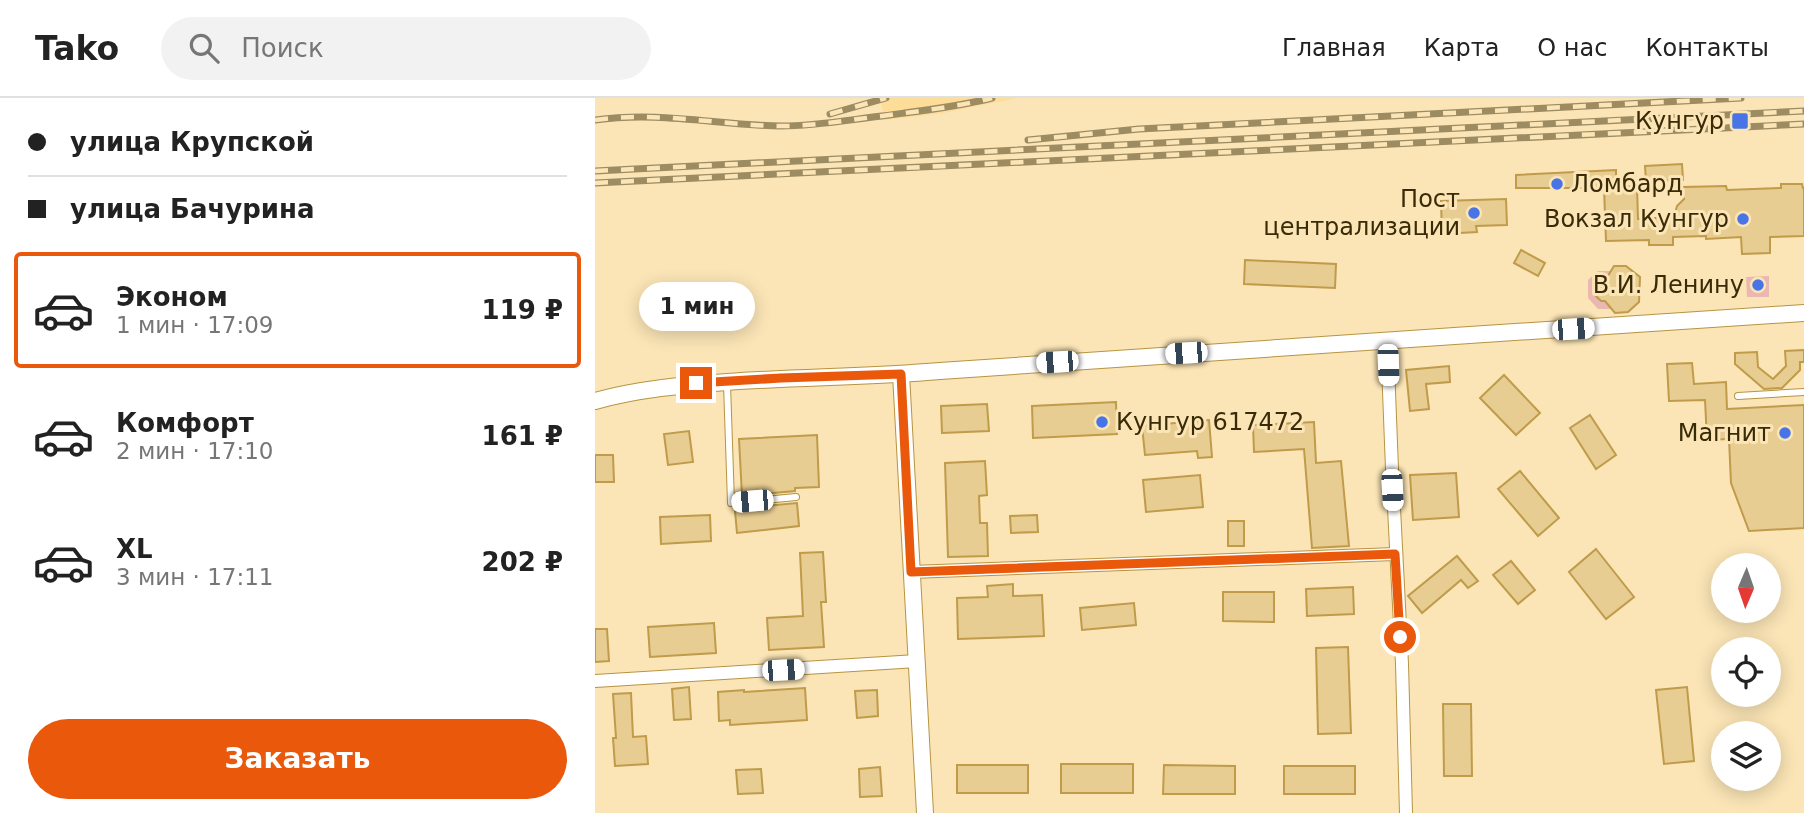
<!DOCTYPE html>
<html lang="ru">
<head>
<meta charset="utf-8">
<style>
	body { margin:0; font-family:"DejaVu Sans",sans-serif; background:#f2f2f2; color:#222; height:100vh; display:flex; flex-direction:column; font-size:26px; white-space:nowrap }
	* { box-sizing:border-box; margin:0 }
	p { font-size:23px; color:#767676 }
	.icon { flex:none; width:38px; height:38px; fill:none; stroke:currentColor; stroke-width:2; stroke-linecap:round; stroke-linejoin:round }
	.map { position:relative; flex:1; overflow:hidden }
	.drawer { display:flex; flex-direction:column; background:#fff; width:595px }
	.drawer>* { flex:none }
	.banner { display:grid; align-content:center; height:154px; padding:0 28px; background:#fff }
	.needle { width:46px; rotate:182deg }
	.controls { position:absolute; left:1116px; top:455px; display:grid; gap:14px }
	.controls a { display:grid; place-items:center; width:70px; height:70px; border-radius:50%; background:#fff; box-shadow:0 4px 18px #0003; font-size:35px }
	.end { position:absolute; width:32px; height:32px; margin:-16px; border:9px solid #ea580c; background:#fff; box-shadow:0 0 0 4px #fff }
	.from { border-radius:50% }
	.bubble { position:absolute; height:49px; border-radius:24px; background:#fff; box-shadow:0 4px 18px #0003; font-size:23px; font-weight:700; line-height:49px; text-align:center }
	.car { position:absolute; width:21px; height:42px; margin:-21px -10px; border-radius:9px; box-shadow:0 0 5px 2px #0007; background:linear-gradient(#fff 24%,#345 0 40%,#fff 0 76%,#345 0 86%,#fff 0) }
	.banner b { display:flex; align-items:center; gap:24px; height:66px; font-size:26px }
	.banner b+b { border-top:2px solid #e0e0e0 }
	.banner i { width:18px; height:18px; background:#222 }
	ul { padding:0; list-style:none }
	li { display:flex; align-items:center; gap:21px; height:116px; margin:0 14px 10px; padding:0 14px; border:4px solid transparent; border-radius:7px }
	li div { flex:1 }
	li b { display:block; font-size:26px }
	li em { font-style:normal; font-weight:700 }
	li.on { border-color:#ea580c }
	li>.icon { width:63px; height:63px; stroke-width:1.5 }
	.primary-button { display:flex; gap:14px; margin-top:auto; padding:14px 28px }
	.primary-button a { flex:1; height:80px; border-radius:42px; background:#ea580c; color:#fff; font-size:28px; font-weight:700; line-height:80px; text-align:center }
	header { display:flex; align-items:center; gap:42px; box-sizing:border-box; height:98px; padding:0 35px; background:#fff; border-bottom:2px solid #e0e0e0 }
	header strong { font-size:33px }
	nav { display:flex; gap:38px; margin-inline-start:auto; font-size:24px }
	.search { width:490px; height:63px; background:#f2f2f2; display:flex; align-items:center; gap:18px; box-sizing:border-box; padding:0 24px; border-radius:38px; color:#767676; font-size:26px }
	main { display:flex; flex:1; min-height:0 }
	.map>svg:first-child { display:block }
	.built { fill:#fddd97 }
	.green { fill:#eab7b1; fill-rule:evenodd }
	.building { fill:#e8cd93; stroke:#bf9b4a; stroke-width:2 }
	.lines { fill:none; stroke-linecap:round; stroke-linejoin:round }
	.service-casing { stroke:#b79442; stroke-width:8 }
	.minor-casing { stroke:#b79442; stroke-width:14 }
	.tertiary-casing { stroke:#b79442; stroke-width:18 }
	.service { stroke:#fff; stroke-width:6 }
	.minor { stroke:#fff; stroke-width:12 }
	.tertiary { stroke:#fff; stroke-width:16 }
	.rail-casing { stroke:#9d8b61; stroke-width:7 }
	.rail { stroke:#fbe5b6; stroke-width:4.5; stroke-dasharray:13; stroke-linecap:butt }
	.route { stroke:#ea580c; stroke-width:9 }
	.poi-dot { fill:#4874e6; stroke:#fbe5b6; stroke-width:2.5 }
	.labels { text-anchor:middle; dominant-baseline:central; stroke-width:6; stroke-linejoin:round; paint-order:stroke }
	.poi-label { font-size:24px; fill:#392b07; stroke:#fbe5b6; text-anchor:end }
</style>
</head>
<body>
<header>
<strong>Tako</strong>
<div class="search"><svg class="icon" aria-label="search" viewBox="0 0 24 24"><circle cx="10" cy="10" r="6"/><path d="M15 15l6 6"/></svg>Поиск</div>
<nav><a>Главная</a><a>Карта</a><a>О нас</a><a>Контакты</a></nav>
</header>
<main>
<section class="drawer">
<div class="banner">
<b><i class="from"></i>улица Крупской</b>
<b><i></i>улица Бачурина</b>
</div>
<ul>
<li class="on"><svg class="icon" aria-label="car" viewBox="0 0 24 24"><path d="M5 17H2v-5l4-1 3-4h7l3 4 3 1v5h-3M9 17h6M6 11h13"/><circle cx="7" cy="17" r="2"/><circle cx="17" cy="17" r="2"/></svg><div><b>Эконом</b><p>1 мин · 17:09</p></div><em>119 ₽</em></li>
<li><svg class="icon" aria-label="car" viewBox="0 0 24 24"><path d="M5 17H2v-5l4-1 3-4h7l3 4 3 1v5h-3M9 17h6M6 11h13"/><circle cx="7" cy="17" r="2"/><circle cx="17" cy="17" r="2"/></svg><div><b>Комфорт</b><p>2 мин · 17:10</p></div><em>161 ₽</em></li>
<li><svg class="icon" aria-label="car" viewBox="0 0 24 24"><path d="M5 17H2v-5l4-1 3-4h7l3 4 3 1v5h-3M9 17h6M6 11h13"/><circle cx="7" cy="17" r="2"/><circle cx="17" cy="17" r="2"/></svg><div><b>XL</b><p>3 мин · 17:11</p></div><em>202 ₽</em></li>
</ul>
<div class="primary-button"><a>Заказать</a></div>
</section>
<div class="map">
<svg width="1209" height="715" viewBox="0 0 1209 715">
	<rect width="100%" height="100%" fill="#fbe5b6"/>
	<path class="built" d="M285,0H422L348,15L290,22Z"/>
	<g class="green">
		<path d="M1003,173H1015L1028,183V200L1016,211H1003L993,200V182ZM1006,181H1017V203H1006L1000,197V187Z"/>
		<path d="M1174,178V199H1152L1151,179Z"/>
	</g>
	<g class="building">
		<path d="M1087,66L1088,82L1051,83L1050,68Z"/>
		<path d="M1021,72V89L1042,88L1043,121L1079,119L1082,108L1089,101L1088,89L1131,88L1132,92L1186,90V86H1207L1208,90H1209V138L1175,139V155L1147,156L1146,139L1111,141V138L1078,139V147H1054V142L1011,143L1009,90H921V77Z"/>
		<path d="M911,101L912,127L881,128L882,134L847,136L846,103Z"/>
		<path d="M926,152L950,165L943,178L919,165Z"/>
		<path d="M650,162L741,166L740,190L649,186Z"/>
		<path d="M1019,168H1031L1045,179L1044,204L1033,214L1020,215L1010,203H1006L1000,197V187L1005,181H1011Z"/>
		<path d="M1209,252V264H1205V272L1187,290L1169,291L1140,266V255L1162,254L1163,269L1178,281L1191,268L1190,253Z"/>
		<path d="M1097,265L1099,286L1131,284L1132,311L1209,307V430L1154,433L1136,385L1134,341L1112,342L1110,302L1074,303L1072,266Z"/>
		<path d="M854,268L855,284L831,286L834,311L815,313L811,272Z"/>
		<path d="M909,277L945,315L921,337L885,300Z"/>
		<path d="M521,304L522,336L438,340L437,308Z"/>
		<path d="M392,306L394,333L347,335L346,308Z"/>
		<path d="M995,317L1021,357L1001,371L975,330Z"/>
		<path d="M614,322L617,359L603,360L602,353L550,357L547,328Z"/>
		<path d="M719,324L721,365L746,363L754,448L717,450L709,351L659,354L658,327Z"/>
		<path d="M94,333L98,364L73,367L69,336Z"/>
		<path d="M222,337L224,389L200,390V393L147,398L144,341Z"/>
		<path d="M0,357H18L19,384H0Z"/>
		<path d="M390,363L392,397L384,398L385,425H392L393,458L353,459L350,365Z"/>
		<path d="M925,373L964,420L943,438L903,391Z"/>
		<path d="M861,375L864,419L818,422L815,377Z"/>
		<path d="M605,377L608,409L551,414L548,382Z"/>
		<path d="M202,405L204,428L142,435L140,413L147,412V410Z"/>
		<path d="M115,417L116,443L66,446L65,419Z"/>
		<path d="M442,417L443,434L416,435L415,418Z"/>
		<rect x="633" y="423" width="16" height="25"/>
		<path d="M1001,451L1039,499L1011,521L974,474Z"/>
		<path d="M228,454L231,504H226L229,549L174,552L172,520L208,518L205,455Z"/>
		<path d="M862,458L883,483L873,490L866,482L827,515L813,498Z"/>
		<path d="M916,463L940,492L923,506L898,477Z"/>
		<path d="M418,486V498L447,497L449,538L363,541L362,500L393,499L392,488Z"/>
		<path d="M758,489L759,516L712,518L711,491Z"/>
		<path d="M628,494H679V524L628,523Z"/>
		<path d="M539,505L541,527L487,532L485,510Z"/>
		<path d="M119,525L121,555L55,559L53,529Z"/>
		<path d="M0,531H12L14,563L0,564Z"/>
		<path d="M753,549L756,635L723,636L721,550Z"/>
		<path d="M94,589L96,621L79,622L77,591Z"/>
		<path d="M1092,589L1099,663L1069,666L1061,592Z"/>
		<path d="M210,590L212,622L135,627V622L124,623L123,594L149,592V594Z"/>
		<path d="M282,592L283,618L262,620L260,593Z"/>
		<path d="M36,595L38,639L51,638L53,666L20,668L18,640H21L18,596Z"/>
		<path d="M848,606H876L877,678H849Z"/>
		<rect x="466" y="666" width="72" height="29"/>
		<rect x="362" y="667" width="71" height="28"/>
		<path d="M569,667L640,668V696H568Z"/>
		<rect x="689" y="668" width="71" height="28"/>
		<path d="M285,669L287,698L265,699L264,671Z"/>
		<path d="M166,671L168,695L143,696L141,672Z"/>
	</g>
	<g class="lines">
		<defs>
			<g id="service">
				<path d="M132,286L136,405L201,399"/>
				<path d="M1143,298L1209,294"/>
			</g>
			<g id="minor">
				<path d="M792,242L797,371L807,566L811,715"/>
				<path d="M316,474L800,456"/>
				<path d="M0,583L322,563"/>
			</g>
			<g id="tertiary">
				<path d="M306,276L330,715"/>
				<path d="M0,303C43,291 88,287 132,284C203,279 275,279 345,273C633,251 921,235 1209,215"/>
			</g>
		</defs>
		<use href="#service" class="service-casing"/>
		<use href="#minor" class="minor-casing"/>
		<use href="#tertiary" class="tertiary-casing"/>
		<use href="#service" class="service"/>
		<use href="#minor" class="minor"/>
		<use href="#tertiary" class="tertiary"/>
		<defs>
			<g id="rail">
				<path d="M235,16L291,0"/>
				<path d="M0,22C65,13 122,27 186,28C220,28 253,22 287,18C324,13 361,9 397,0"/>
				<path d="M433,42L544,31L1146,0"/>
				<path d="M0,73L1209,13"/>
				<path d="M0,85L1209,26"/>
			</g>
		</defs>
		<use href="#rail" class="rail-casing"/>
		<use href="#rail" class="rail"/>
	</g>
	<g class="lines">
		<path class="route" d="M101,285L186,280L306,276L316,474L800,456L805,539"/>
	</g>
	<g class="poi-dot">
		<rect x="1136" y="14" width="18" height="18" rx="3.5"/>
		<circle cx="962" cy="86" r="7"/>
		<circle cx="879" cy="115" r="7"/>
		<circle cx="1148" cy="121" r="7"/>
		<circle cx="1163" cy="187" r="7"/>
		<circle cx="507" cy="324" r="7"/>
		<circle cx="1190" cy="335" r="7"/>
	</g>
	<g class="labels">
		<g class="poi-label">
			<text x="1129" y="23">Кунгур</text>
			<text x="976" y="86" text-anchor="start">Ломбард</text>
			<text x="865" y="101">Пост<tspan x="865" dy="28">централизации</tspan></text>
			<text x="1134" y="121">Вокзал Кунгур</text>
			<text x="1149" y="187">В.И. Ленину</text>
			<text x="521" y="324" text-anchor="start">Кунгур 617472</text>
			<text x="1176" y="335">Магнит</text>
		</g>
	</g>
</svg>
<div class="controls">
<a><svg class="needle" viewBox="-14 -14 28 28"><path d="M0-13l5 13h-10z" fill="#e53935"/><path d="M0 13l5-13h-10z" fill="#767676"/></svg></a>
<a><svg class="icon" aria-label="locate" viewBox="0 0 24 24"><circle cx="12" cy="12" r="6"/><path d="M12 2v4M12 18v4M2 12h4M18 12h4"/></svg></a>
<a><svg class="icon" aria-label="layers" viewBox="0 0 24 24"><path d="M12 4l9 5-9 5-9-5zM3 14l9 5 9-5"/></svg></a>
</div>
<i class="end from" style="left:805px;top:539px"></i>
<i class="end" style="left:101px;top:285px"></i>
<div class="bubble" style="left:44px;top:184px;width:116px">1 мин</div>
<i class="car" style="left:978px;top:231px;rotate:86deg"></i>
<i class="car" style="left:591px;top:255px;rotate:266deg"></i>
<i class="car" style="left:462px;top:264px;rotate:266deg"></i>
<i class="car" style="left:793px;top:267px;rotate:178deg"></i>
<i class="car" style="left:797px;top:392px;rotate:177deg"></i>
<i class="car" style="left:157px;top:403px;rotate:265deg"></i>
<i class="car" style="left:188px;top:572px;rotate:87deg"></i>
</div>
</main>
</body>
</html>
